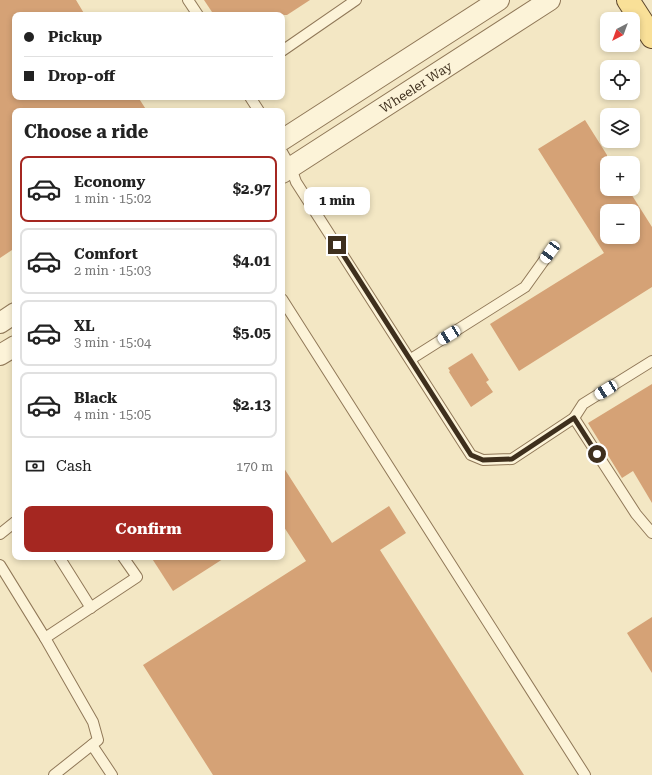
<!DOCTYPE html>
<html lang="en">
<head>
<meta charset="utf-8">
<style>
	body { margin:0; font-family:"Roboto Serif",serif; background:#f6f6f6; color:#222; height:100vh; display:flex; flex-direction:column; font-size:15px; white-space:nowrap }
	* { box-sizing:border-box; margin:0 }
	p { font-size:13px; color:#767676 }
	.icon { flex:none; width:22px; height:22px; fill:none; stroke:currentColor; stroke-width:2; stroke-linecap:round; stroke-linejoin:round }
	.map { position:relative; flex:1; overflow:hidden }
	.sheet { position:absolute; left:12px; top:108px; width:273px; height:452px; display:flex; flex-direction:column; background:#fff; border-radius:8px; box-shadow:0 2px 6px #0003 }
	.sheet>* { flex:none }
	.banner { position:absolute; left:12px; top:12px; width:273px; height:88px; border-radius:8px; box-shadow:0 2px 6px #0003; display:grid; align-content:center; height:88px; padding:0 12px; background:#fff }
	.needle { width:26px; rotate:221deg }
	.buttons { position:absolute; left:600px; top:12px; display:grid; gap:8px }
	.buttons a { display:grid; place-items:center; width:40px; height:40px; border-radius:8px; background:#fff; box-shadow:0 2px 6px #0003; font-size:20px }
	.end { position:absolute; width:18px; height:18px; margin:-9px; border:5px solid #3e2f1d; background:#fff; box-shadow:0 0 0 2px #fff }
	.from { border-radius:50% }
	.bubble { position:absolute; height:28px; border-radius:8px; background:#fff; box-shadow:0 2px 6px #0003; font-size:13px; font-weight:700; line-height:28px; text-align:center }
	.car { position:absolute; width:12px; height:24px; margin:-12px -6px; border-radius:5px; box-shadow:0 0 3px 1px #0007; background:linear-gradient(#fff 24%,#345 0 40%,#fff 0 76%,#345 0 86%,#fff 0) }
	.banner b { display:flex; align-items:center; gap:14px; height:38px; font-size:15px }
	.banner b+b { border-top:1px solid #e0e0e0 }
	.banner i { width:10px; height:10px; background:#222 }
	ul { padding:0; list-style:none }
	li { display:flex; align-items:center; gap:12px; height:66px; margin:0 8px 6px; padding:0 4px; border:2px solid #e0e0e0; border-radius:8px }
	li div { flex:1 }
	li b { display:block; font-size:15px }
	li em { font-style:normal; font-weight:700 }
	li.on { border-color:#a52721 }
	li>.icon { width:36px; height:36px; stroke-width:1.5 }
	h2 { padding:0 12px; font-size:18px; line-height:48px }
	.pay { display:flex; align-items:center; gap:10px; height:44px; padding:0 12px; font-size:15px }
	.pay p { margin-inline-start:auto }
	.action { display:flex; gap:8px; margin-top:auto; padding:8px 12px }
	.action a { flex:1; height:46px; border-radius:8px; background:#a52721; color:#fff; font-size:16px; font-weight:700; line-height:46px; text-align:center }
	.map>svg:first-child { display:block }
	.building { fill:#d5a276; fill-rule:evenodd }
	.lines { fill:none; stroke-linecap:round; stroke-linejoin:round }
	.lane-casing { stroke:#907858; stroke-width:12 }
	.street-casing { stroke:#907858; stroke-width:22 }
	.primary-casing { stroke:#5d462c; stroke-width:24 }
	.lane { stroke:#fcf3d8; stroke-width:10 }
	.street { stroke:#fcf3d8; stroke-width:20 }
	.primary { stroke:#f9e098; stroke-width:22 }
	.route { stroke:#3e2f1d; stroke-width:5 }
	.labels { text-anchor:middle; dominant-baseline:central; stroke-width:3.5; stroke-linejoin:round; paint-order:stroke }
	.street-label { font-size:13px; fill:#3e2f1d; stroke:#f9f0d4 }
</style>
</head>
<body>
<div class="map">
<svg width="652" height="775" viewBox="0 0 652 775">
	<rect width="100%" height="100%" fill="#f3e7c4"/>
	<g class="building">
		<path d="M0,0H76L85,15H15V97H138L147,111H15V248L0,258Z"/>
		<path d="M204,0H310L287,15H214Z"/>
		<path d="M585,120L607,155V189H628L652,227V287L519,371L490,324L604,253L538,149ZM607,211H633V237H607Z"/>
		<path d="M472,353L489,380L486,382L493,392L471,407L449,372L450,371L448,368Z"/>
		<path d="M652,384V503L633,471L622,478L588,423Z"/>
		<path d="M282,465L332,543L389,506L406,533L380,550L524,775H213L143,665L306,561L282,524Z"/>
		<path d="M151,557H226L173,591Z"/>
		<path d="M652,617V673L627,633Z"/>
	</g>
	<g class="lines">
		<defs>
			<g id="lane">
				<path d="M188,0L198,15"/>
				<path d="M282,51L356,0"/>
				<path d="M250,97L259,111"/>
				<path d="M282,152L291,168L296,182L471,455L483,460L512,459L574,418L636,514L652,533"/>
				<path d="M282,299L585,775"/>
				<path d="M411,359L525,287L550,252"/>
				<path d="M574,418L583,404L652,361"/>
				<path d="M0,534L15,522"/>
				<path d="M59,557L91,608"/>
				<path d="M0,565L45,638L137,577L123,557"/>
				<path d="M45,638L93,722L98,740L54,775"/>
				<path d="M92,745L112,775"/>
			</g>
			<g id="street">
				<path d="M282,140L499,0"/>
				<path id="s1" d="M282,173L550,0"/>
				<path d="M0,323L15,313"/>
				<path d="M0,355L15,346"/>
			</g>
			<path id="primary" d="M628,0L652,37"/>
		</defs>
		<use href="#lane" class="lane-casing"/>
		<use href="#street" class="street-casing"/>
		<use href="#primary" class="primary-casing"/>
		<use href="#lane" class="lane"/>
		<use href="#street" class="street"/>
		<use href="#primary" class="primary"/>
	</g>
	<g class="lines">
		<path class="route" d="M337,245L471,455L483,460L512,459L574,418L597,454"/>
	</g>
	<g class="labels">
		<g class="street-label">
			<text stroke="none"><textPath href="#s1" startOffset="159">Wheeler Way</textPath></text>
		</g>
	</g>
</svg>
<div class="buttons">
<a><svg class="needle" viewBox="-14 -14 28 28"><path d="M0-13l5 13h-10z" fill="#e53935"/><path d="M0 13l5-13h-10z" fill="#767676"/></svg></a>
<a><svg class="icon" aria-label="locate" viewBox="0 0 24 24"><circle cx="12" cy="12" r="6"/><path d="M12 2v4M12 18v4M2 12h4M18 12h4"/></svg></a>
<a><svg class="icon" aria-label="layers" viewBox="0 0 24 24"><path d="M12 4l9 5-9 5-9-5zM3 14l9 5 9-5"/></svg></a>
<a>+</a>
<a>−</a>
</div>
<i class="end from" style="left:597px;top:454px"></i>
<i class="end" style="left:337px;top:245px"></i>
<div class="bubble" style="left:304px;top:187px;width:66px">1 min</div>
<i class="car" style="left:550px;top:252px;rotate:216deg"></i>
<i class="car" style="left:449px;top:335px;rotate:238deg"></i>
<i class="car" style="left:606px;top:390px;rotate:238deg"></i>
<div class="banner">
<b><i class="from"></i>Pickup</b>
<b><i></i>Drop-off</b>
</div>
<section class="sheet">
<h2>Choose a ride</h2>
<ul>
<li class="on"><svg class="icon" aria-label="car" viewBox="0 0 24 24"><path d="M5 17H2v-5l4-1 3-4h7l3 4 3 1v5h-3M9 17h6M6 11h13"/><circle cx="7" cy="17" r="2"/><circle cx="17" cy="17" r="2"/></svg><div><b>Economy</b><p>1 min · 15:02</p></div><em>$2.97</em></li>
<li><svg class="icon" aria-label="car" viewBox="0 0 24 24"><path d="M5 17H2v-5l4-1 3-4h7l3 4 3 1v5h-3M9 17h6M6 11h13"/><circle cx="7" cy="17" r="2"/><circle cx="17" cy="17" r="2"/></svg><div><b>Comfort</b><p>2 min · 15:03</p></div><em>$4.01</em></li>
<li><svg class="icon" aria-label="car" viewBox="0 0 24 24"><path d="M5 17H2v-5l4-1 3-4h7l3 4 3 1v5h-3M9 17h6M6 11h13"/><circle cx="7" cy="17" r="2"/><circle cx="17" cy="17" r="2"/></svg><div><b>XL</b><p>3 min · 15:04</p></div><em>$5.05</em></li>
<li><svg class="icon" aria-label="car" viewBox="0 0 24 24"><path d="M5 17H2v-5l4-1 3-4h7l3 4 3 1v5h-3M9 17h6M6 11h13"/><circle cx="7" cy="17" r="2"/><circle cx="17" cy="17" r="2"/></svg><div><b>Black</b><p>4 min · 15:05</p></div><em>$2.13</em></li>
</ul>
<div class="pay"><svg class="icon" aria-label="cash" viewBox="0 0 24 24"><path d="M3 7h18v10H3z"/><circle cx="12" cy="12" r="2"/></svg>Cash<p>170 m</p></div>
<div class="action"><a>Confirm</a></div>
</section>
</div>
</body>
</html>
